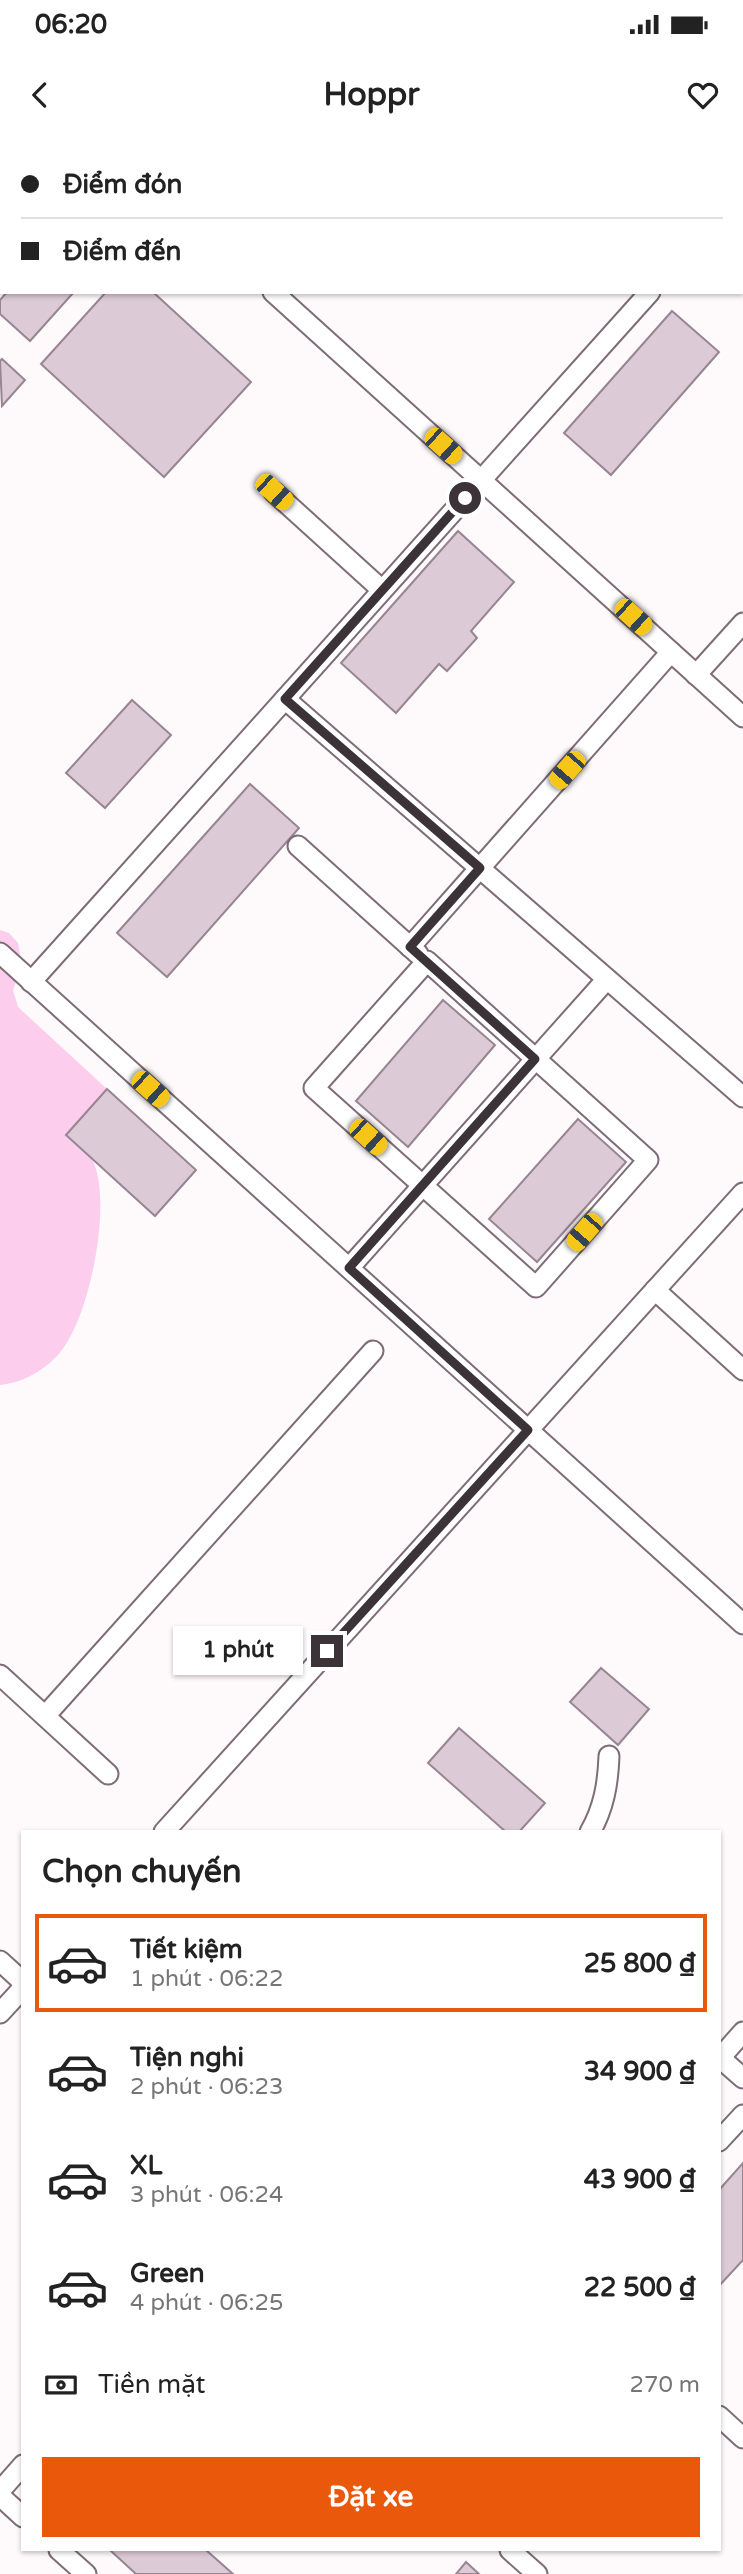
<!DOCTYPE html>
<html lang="vi">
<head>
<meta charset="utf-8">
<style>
	body { margin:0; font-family:"Varela Round",sans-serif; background:#f2f2f2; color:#222; height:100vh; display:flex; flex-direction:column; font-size:26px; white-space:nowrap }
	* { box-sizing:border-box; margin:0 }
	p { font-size:23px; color:#767676 }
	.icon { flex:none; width:38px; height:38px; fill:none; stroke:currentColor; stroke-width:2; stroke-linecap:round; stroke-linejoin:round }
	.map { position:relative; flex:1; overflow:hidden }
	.sheet { position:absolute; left:21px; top:1690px; width:700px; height:721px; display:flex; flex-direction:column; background:#fff; border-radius:0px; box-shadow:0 2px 5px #0004 }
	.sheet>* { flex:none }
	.top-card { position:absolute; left:0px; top:0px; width:744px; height:154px; box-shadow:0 2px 5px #0004; display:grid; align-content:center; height:154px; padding:0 21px; background:#fff }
	.end { position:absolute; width:32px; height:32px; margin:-16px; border:9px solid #3b3338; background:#fff; box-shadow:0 0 0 4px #fff }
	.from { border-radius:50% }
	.bubble { position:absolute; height:49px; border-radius:0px; background:#fff; box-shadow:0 2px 5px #0004; font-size:23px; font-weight:700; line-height:49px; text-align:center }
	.car { position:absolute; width:21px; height:42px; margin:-21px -10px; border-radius:9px; box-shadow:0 0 5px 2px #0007; background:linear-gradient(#f5c518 24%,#345 0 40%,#f5c518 0 76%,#345 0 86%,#f5c518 0) }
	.top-card b { display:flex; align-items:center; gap:24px; height:66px; font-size:26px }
	.top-card b+b { border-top:2px solid #e0e0e0 }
	.top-card i { width:18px; height:18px; background:#222 }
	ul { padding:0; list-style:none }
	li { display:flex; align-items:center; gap:21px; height:98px; margin:0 14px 10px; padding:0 7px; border:4px solid transparent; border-radius:0px }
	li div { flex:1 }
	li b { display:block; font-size:26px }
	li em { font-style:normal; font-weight:700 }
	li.current { border-color:#ea580c }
	li>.icon { width:63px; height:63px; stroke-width:1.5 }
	h2 { padding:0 21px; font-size:32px; line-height:84px }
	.pay { display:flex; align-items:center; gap:18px; height:77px; padding:0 21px; font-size:26px }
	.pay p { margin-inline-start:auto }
	.action { display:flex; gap:14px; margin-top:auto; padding:14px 21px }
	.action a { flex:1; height:80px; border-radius:0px; background:#ea580c; color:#fff; font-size:28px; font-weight:700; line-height:80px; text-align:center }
	.status { display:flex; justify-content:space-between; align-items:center; height:49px; padding:0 35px; background:#fff; direction:ltr }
	.status svg { height:19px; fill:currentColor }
	header { display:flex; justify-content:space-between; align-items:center; height:91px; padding:0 21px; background:#fff; font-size:32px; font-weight:700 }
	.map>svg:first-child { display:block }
	.green { fill:#fccded }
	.building { fill:#dccad6; stroke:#978591; stroke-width:2 }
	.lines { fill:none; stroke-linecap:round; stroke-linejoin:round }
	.lane-casing { stroke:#7e6d78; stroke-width:23 }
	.path { stroke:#a29ca0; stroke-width:4.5; stroke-dasharray:3.5 3.5; stroke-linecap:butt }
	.lane { stroke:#fff; stroke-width:19 }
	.route { stroke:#3b3338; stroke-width:9 }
</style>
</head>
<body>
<div class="status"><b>06:20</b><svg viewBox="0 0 49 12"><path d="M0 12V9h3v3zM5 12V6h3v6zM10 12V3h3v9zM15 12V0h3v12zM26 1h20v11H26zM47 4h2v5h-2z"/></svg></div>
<header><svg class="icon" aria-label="back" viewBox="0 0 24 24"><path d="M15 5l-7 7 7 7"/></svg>Hoppr<svg class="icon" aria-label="heart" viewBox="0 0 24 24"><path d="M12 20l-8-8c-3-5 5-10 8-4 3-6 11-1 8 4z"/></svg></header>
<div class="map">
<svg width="743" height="2434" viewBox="0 0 743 2434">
	<rect width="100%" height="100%" fill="#fefafc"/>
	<path class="green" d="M0,790L9,793L18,803L22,825L13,850L18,867L107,949L66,995C74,1002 89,1012 93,1021C113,1064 89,1183 57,1216C42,1232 21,1243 0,1245Z"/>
	<g class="building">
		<path d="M7,152H74L30,201L0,174V160Z"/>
		<path d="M106,152H153L251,242L164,337L41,224Z"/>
		<path d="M672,171L719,212L611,335L564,293Z"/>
		<path d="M2,219L25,240L2,266L0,221Z"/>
		<path d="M458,391L514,442L471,491L477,498L447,531L439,524L396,573L341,523Z"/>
		<path d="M132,560L171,595L105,668L66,633Z"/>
		<path d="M250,644L299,688L167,837L117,793Z"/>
		<path d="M443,860L495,905L408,1007L356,961Z"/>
		<path d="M107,949L196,1030L155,1076L66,995Z"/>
		<path d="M578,979L626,1022L537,1122L489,1079Z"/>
		<path d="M601,1528L649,1569L618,1605L570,1562Z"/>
		<path d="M459,1588L545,1663L519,1692H506L428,1623Z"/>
		<path d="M743,2023V2120L719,2146V2050Z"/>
		<path d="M112,2410H206L233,2434H136L111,2411Z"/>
		<path d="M466,2422L479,2434H456Z"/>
	</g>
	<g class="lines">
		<defs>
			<g id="lane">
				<path d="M104,0L106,2"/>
				<path d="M742,50L743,49"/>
				<path d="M273,152L743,577"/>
				<path d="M274,352L382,450"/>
				<path d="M696,535L743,483"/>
				<path d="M285,559L743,957"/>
				<path d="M298,706L418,814"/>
				<path d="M410,807L671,512"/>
				<path d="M0,813L743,1484"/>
				<path d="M427,821L648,1020L536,1147L314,948Z"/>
				<path d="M31,842L650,152"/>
				<path d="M349,1128L607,839"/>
				<path d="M655,1150L743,1230"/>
				<path d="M0,1535L108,1634"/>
				<path d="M45,1576L373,1211"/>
				<path d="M164,1692L743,1053"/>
				<path d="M590,1692C604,1668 608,1643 609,1616"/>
				<path d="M0,1821L23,1842"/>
				<path d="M0,1873L23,1848"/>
				<path d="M719,1917L743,1938"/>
				<path d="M720,1918L743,1892"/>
				<path d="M719,2001L743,1975"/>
				<path d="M719,2276L743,2298"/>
				<path d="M0,2351L23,2325"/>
				<path d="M0,2356L23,2377"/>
				<path d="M59,2410L86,2434"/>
				<path d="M510,2410L537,2434"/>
			</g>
		</defs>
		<use href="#lane" class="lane-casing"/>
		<g class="path">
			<path d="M50,2L51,0"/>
			<path d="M0,79L2,77"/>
		</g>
		<use href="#lane" class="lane"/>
	</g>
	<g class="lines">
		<path class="route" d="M327,1511L528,1290L349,1128L535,919L410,807L480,728L285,559L465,358"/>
	</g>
</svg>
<i class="end from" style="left:465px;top:358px"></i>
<i class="end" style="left:327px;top:1511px"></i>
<div class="bubble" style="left:173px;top:1486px;width:130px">1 phút</div>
<i class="car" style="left:443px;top:306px;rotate:132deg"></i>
<i class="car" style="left:274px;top:352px;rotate:132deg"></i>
<i class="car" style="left:633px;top:477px;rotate:132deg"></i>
<i class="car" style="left:567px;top:630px;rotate:221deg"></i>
<i class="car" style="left:150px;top:949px;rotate:132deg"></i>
<i class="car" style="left:368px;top:997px;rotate:132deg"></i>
<i class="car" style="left:584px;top:1092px;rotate:221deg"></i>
<div class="top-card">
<b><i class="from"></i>Điểm đón</b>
<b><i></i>Điểm đến</b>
</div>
<section class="sheet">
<h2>Chọn chuyến</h2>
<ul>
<li class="current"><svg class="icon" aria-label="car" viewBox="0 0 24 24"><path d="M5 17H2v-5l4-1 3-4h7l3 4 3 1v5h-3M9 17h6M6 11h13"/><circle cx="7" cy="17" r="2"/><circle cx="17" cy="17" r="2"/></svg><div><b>Tiết kiệm</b><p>1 phút · 06:22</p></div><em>25 800 ₫</em></li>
<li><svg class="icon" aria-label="car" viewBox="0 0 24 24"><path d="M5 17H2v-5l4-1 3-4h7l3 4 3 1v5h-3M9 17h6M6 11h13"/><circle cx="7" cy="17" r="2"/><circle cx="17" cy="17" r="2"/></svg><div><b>Tiện nghi</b><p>2 phút · 06:23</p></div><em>34 900 ₫</em></li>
<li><svg class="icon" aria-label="car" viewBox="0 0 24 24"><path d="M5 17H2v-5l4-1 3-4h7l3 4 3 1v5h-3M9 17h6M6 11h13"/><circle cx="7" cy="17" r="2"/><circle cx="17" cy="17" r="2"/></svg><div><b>XL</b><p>3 phút · 06:24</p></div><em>43 900 ₫</em></li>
<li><svg class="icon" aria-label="car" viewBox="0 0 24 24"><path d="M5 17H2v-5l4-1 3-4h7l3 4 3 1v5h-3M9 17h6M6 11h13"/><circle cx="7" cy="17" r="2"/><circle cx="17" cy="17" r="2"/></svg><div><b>Green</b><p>4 phút · 06:25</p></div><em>22 500 ₫</em></li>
</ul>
<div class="pay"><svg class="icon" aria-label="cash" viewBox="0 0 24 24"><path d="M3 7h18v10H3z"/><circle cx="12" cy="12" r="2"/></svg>Tiền mặt<p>270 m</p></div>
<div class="action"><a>Đặt xe</a></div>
</section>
</div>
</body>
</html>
